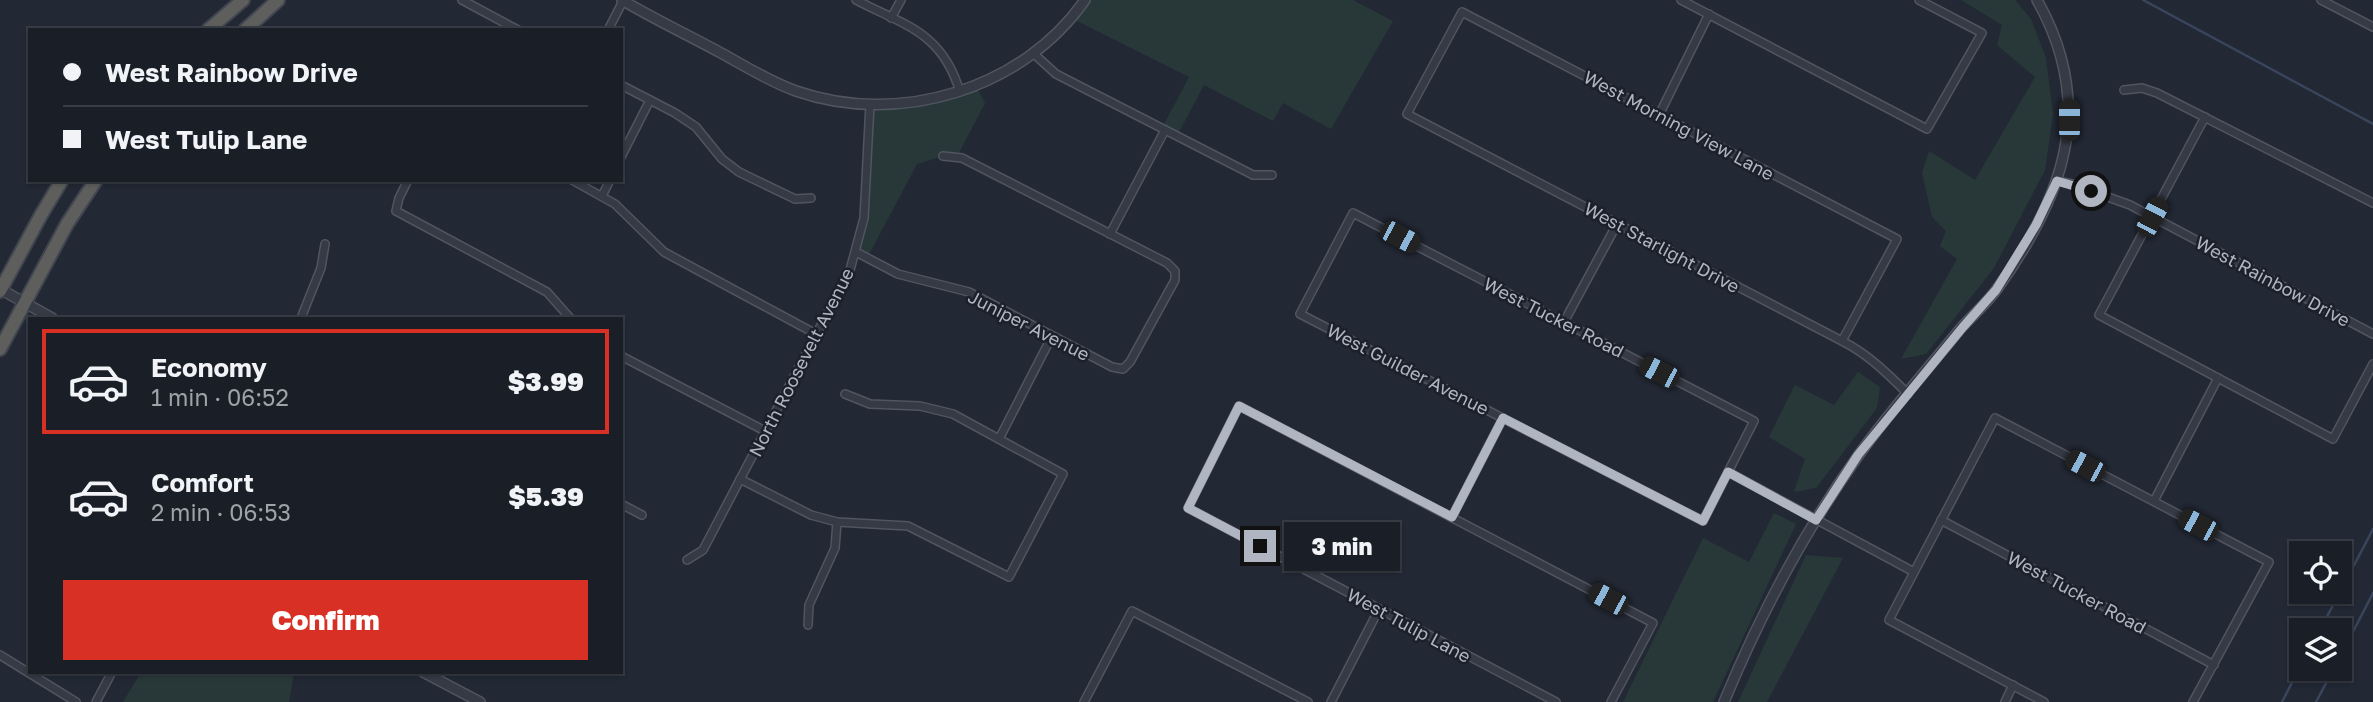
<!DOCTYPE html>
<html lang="en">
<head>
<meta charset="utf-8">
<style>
	body { margin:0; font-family:"Golos Text",sans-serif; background:#272b33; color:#f1f3f6; height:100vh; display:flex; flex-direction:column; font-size:26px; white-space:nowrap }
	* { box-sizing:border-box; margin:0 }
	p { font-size:23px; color:#9fa2a7 }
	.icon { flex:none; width:38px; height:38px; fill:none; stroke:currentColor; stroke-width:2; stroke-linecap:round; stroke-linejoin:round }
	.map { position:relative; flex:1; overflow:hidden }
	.sheet { position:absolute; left:28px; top:317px; width:595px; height:357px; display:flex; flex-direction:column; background:#1a1e27; border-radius:0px; box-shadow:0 2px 5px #0004,0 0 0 2px #383c44 }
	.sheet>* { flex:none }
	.banner { position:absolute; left:28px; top:28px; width:595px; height:154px; border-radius:0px; box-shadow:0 2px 5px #0004,0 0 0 2px #383c44; display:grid; align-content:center; height:154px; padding:0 35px; background:#1a1e27 }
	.tools { position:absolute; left:2289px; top:541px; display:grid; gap:14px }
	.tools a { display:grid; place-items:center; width:63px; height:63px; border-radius:0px; background:#1a1e27; box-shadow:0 2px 5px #0004,0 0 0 2px #383c44; font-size:35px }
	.end { position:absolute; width:32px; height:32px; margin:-16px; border:9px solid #b0b5c2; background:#111; box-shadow:0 0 0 4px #111 }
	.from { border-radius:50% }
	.bubble { position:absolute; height:49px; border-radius:0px; background:#1a1e27; box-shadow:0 2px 5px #0004,0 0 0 2px #383c44; font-size:23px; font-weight:800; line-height:49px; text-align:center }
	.car { position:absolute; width:21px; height:42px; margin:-21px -10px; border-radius:9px; box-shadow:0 0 5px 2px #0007; background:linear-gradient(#222 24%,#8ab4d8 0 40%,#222 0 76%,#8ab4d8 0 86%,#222 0) }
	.banner b { display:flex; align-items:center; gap:24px; height:66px; font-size:26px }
	.banner b+b { border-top:2px solid #383c44 }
	.banner i { width:18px; height:18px; background:#f1f3f6 }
	ul { padding:12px 0 0; list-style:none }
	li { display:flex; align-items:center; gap:21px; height:105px; margin:0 14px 10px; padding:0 21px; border:4px solid transparent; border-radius:0px }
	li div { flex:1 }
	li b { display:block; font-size:26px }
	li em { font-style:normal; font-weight:800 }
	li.on { border-color:#d93025 }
	li>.icon { width:63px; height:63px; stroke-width:1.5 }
	.action { display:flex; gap:14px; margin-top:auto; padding:14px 35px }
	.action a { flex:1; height:80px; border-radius:0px; background:#d93025; color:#fff; font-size:28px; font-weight:800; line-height:80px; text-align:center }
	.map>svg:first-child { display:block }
	.green { fill:#283839 }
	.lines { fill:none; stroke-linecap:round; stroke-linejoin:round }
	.stream { stroke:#39455c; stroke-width:2.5 }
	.minor-casing { stroke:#505560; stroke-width:10 }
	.tertiary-casing { stroke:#505560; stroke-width:12 }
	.trunk-casing { stroke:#404550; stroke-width:16 }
	.minor { stroke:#353a45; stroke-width:7 }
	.tertiary { stroke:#353a45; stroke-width:9 }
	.trunk { stroke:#5e5e5c; stroke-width:12 }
	.route { stroke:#b0b5c2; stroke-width:9 }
	.labels { text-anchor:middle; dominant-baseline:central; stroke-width:5; stroke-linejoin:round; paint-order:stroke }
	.street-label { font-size:18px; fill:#b0b5c2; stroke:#1b202a }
</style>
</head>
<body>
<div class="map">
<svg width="2373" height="702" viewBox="0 0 2373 702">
	<rect width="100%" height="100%" fill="#222834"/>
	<g class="green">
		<path d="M1085,0H1353L1393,21L1331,129L1283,103L1273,121L1204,85L1177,136L1162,128L1189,77L1071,18Z"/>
		<path d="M1961,0H2015L2031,19L2046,58L2053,114L2045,170L1994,268L1926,354L1901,359L1957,259L1940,246L1946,231L1932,217L1922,173L1929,151L1975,180L2035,77L1997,45L2002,25Z"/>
		<path d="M976,86L985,103L957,157L943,156L917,164L867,258L856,252L862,233L870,104H899Z"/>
		<path d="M1858,372L1880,387L1877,408L1816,488L1794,492L1805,459L1769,437L1795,385L1834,405Z"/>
		<path d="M1774,513L1796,524L1713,702H1623L1703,538L1749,562Z"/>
		<path d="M1806,555L1843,558L1767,702H1738Z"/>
		<path d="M141,672H294L289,702H123Z"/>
	</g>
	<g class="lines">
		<g class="stream">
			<path d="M2143,0L2373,124"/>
			<path d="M2320,630L2373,529"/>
			<path d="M2340,657L2373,593"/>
			<path d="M2282,702L2301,665"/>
			<path d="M2316,702L2334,668"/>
		</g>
		<defs>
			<g id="minor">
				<path d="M462,0L518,30"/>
				<path d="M856,0C906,26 942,32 960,92"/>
				<path d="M1681,0L1927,129L1982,33L1919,0"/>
				<path d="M2321,0L2373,27"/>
				<path d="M891,18L901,0"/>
				<path d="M608,30L623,1"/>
				<path d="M1034,54L1056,74L1177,136L1253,175H1272"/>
				<path d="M621,85L675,113L696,127L722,159L739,172L795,199L811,198"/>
				<path d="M2124,90L2142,88L2157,93L2373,203"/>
				<path d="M1659,115L1709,14"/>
				<path d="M2205,117L2099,315L2333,439L2373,364"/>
				<path d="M621,157L650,100"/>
				<path d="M408,180L399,198L396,211L547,292L570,318"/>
				<path d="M572,180L615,204L664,252L816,334"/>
				<path d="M2057,181L2072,184L2130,205L2373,334"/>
				<path d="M602,196L610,180"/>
				<path d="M1353,213L1754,421L1703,521L1300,314Z"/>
				<path d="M1110,234L1165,130"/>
				<path d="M856,252L898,274L969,292L1112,367L1123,369L1130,362L1175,280V271L1167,263L962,158L943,156"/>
				<path d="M301,318L321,268L325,244"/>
				<path d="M1564,322L1617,224"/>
				<path d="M1842,341L1897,239L1462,12L1407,114L1842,341C1868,354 1888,374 1908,394"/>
				<path d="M621,356L765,431"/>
				<path d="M999,439L1052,336"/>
				<path d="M1728,472L1914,572"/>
				<path d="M740,479L811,515L837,522L908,526L1009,577L1063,474L953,414L920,406L870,404L845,394"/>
				<path d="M2154,501L2218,378"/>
				<path d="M621,504L642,515"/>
				<path d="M1452,517L1503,418"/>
				<path d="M1941,520L2214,665"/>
				<path d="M687,560L703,550L850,270L864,218L870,104"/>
				<path d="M808,625L809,605L835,548L837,522"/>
				<path d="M0,655L76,702"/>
				<path d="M96,702L112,672"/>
				<path d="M1084,702L1132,611L1308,702"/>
				<path d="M1331,702L1379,609"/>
				<path d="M1556,702L1188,508L1239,406L1653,623L1611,702"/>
				<path d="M2005,702L2013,685"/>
				<path d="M2044,702L1889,620L1995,418L2269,562L2193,702"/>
			</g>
			<g id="tertiary">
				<path d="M622,0C654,19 688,35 721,53C745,66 770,82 796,91C899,127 1023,89 1085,0"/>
				<path d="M0,289L52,318"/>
				<path d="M423,672L480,702"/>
				<path d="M1724,702C1760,615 1803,533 1858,456C1889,412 1927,370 1961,328C1973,315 1987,303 1997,289C2064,196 2097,106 2037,0"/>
			</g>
			<g id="trunk">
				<path d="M208,30L243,0"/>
				<path d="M245,30L278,0"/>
				<path d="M0,291L41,215L62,180"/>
				<path d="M0,349L67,224L96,180"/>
			</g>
		</defs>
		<use href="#minor" class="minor-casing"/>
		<use href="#tertiary" class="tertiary-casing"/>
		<use href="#trunk" class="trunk-casing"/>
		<use href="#minor" class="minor"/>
		<use href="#tertiary" class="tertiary"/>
		<use href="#trunk" class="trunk"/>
	</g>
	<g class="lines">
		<path class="route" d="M1260,546L1188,508L1239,406L1452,517L1503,418L1703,521L1728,472L1816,520L1858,455L1963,327L1996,290L2036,225L2057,181L2091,191"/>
	</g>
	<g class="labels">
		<g class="street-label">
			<text transform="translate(1679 125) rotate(28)">West Morning View Lane</text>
			<text transform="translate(1662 247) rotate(28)">West Starlight Drive</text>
			<text transform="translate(2273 281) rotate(28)">West Rainbow Drive</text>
			<text transform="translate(1554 317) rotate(27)">West Tucker Road</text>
			<text transform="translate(1029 325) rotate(27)">Juniper Avenue</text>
			<text transform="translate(801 362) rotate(-63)">North Roosevelt Avenue</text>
			<text transform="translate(1408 369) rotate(27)">West Guilder Avenue</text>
			<text transform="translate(2077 592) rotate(28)">West Tucker Road</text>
			<text transform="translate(1409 625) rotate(28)">West Tulip Lane</text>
		</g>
	</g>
</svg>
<div class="tools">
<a><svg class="icon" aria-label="locate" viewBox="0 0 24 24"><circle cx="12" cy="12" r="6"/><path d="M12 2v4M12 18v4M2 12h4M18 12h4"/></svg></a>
<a><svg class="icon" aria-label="layers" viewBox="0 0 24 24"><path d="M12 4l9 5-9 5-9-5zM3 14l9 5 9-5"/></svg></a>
</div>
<i class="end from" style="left:2091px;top:191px"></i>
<i class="end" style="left:1260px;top:546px"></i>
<div class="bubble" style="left:1284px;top:522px;width:116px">3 min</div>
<i class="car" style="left:2069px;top:120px;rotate:0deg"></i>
<i class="car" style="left:2152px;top:217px;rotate:28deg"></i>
<i class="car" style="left:1400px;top:237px;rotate:118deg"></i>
<i class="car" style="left:1659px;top:372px;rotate:297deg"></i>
<i class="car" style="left:2085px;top:466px;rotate:298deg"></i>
<i class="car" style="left:2198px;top:525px;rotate:298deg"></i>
<i class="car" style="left:1608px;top:599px;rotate:298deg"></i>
<div class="banner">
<b><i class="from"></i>West Rainbow Drive</b>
<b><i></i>West Tulip Lane</b>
</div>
<section class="sheet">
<ul>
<li class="on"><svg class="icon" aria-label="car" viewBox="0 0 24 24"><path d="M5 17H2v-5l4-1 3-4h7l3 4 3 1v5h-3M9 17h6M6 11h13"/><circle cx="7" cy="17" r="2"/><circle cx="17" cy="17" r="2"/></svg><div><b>Economy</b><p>1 min · 06:52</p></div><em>$3.99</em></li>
<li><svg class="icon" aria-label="car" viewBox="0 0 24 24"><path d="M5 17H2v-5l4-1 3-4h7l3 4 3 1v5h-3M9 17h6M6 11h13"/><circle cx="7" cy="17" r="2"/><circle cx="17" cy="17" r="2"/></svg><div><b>Comfort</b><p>2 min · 06:53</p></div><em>$5.39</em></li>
</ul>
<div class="action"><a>Confirm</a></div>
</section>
</div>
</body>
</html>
